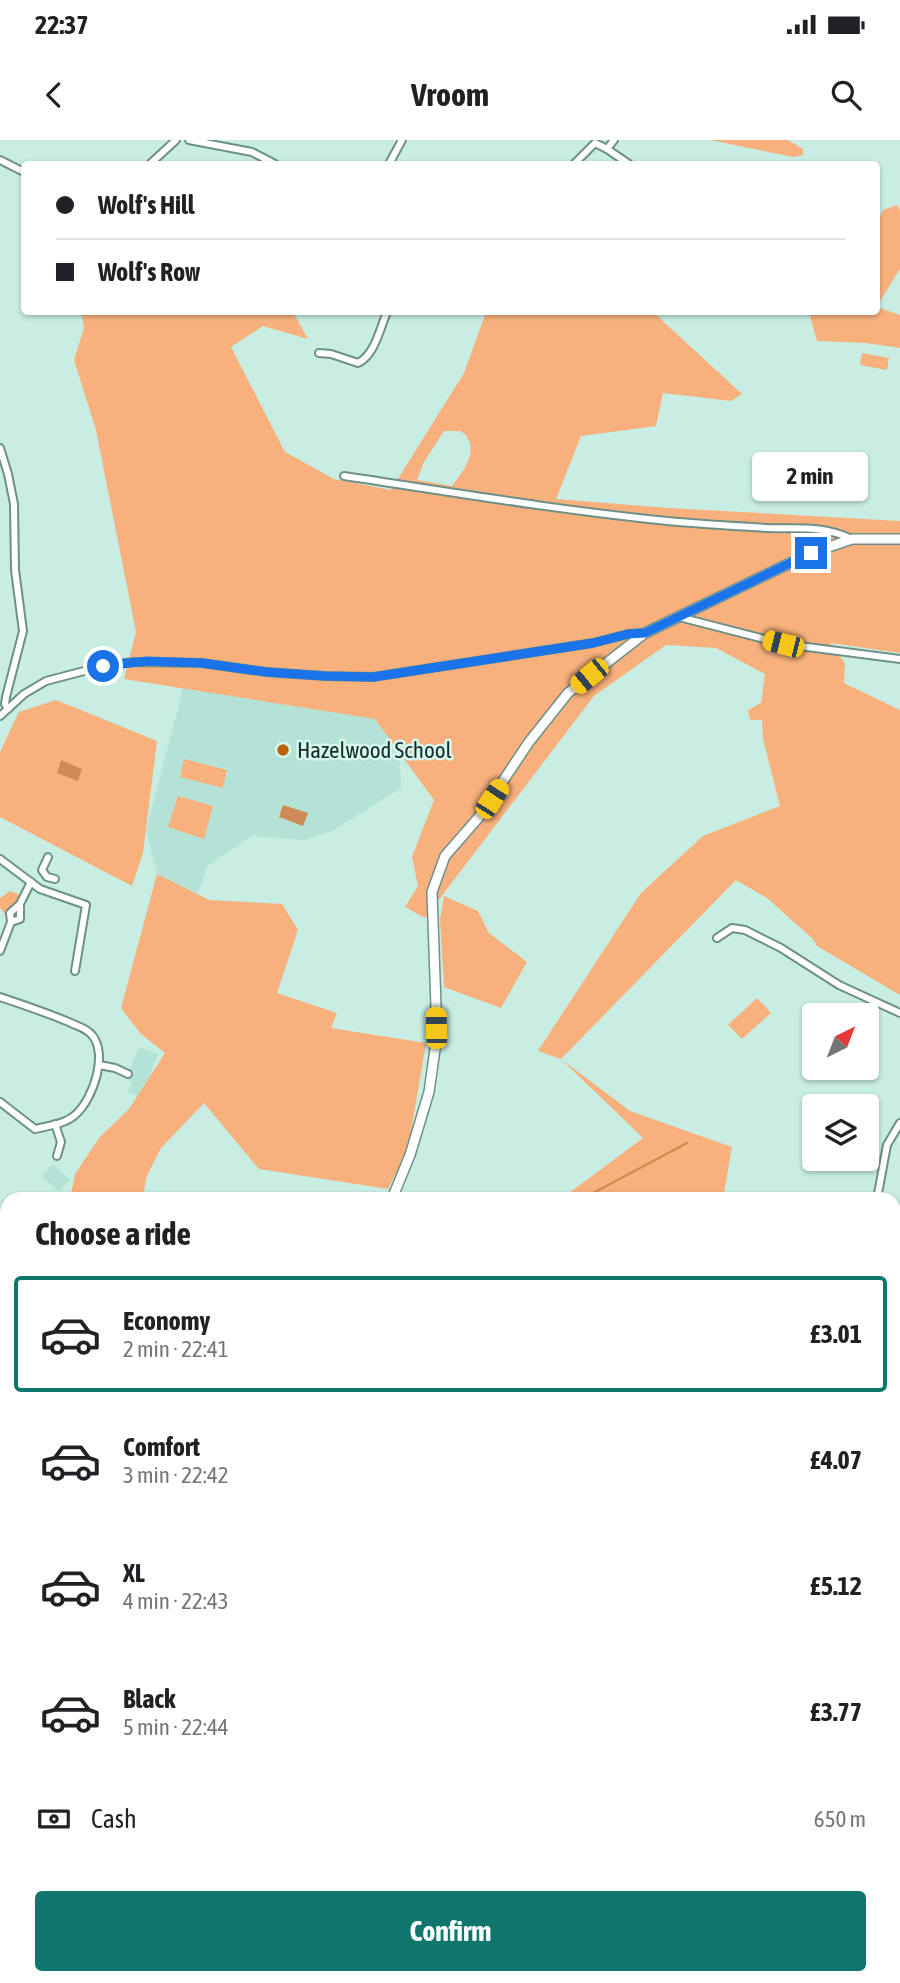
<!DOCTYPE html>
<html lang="en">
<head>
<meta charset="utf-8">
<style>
	body { margin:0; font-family:"Asap Condensed",sans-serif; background:#f6f6f6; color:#202124; height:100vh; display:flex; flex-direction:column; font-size:26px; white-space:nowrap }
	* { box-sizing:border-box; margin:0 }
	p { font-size:23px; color:#757577 }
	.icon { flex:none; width:38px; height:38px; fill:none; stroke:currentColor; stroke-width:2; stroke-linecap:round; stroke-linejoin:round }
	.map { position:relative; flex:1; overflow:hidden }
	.drawer { position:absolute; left:0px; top:1052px; width:901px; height:793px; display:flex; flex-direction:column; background:#fff; border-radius:21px 21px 0 0; box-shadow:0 2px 5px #0004 }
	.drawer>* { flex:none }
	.hud { position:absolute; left:21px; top:21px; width:859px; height:154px; border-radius:7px; box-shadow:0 2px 5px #0004; display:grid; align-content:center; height:154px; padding:0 35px; background:#fff }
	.needle { width:46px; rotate:42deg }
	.controls { position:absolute; left:802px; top:863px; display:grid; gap:14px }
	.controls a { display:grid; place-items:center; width:77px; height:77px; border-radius:7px; background:#fff; box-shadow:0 2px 5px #0004; font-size:35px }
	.end { position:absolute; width:32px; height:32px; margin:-16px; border:9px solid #1a73e8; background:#fff; box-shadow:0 0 0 4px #fff }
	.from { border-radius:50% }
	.bubble { position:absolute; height:49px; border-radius:7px; background:#fff; box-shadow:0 2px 5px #0004; font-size:23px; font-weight:700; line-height:49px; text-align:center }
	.car { position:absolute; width:21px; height:42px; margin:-21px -10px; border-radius:9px; box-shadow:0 0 5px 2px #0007; background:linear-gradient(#f5c518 24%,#345 0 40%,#f5c518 0 76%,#345 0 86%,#f5c518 0) }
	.hud b { display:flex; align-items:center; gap:24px; height:66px; font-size:26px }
	.hud b+b { border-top:2px solid #e0e0e0 }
	.hud i { width:18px; height:18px; background:#202124 }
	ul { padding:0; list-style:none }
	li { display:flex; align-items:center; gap:21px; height:116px; margin:0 14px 10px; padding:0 21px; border:4px solid transparent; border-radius:7px }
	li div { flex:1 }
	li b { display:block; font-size:26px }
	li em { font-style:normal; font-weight:700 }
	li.on { border-color:#0f766e }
	li>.icon { width:63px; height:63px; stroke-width:1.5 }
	h2 { padding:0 35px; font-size:32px; line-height:84px }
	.pay { display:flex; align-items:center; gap:18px; height:77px; padding:0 35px; font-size:26px }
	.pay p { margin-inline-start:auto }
	.cta { display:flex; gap:14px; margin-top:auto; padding:14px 35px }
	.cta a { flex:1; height:80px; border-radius:7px; background:#0f766e; color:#fff; font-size:28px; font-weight:700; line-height:80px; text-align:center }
	.status { display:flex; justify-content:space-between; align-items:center; height:49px; padding:0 35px; background:#fff; direction:ltr }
	.status svg { height:19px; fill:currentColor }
	header { display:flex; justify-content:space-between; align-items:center; height:91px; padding:0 35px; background:#fff; font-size:32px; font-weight:700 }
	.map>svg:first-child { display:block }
	.built { fill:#b4e2d6 }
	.green { fill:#f8b17c; fill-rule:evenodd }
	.water { fill:#d08a55 }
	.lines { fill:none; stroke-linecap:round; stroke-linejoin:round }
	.stream { stroke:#d08a55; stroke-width:2.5 }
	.street-casing { stroke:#6e9088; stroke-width:10 }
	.secondary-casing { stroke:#6e9088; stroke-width:12 }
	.street { stroke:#fff; stroke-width:6 }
	.secondary { stroke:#fff; stroke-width:9 }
	.route { stroke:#1a73e8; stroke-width:9 }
	.poi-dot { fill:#be6503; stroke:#d5faf0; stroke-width:2.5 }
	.labels { text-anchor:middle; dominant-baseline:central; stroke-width:5; stroke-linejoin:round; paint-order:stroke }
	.poi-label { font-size:23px; fill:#1c2a27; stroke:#d5faf0; text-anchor:start }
</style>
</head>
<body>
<div class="status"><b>22:37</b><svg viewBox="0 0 49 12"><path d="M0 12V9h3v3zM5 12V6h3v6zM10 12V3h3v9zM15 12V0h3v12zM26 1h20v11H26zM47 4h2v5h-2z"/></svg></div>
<header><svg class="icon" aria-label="back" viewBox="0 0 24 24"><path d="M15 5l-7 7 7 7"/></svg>Vroom<svg class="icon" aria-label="search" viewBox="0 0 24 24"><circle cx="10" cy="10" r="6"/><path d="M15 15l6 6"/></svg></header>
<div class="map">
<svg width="900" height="1843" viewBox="0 0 900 1843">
	<rect width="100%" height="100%" fill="#c8ede3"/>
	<g class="built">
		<path d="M189,527L397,572L401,648L332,691L305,700L252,696L207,726L198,754L157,734L146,690Z"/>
		<path d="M139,907L158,914L141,957L128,952L132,942L126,939Z"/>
		<path d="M53,1024L70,1039L59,1052L42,1036Z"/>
	</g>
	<g class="green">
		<path d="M710,0H788L803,9V15L793,17Z"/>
		<path d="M897,65L900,70V129L877,166V85L883,70Z"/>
		<path d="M877,167L900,175V208L866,203L817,201L809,172H877Z"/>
		<path d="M81,172H293L308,199L263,186L231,207L285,312L334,339L391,350L464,233L486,172H653L742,254L731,261L663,253L656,286L581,296L556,359L669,368L900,381V513L830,503L845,523L844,543L900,570V855L817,806L813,799L767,758L736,740L561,919L630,971L732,1007L723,1059H561L643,998L561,919L538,911L641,753L703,696L780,666L763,599L762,580H750L748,570L761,563L765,534L716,508L666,505L594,556L425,778L405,767L418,746L412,717L434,660L375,579L124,539L136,492L96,290L74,220L84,188ZM444,291H460C463,293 467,295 468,299C477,315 461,334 452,346L417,340L424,322Z"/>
		<path d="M862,213L889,218L887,230L860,225Z"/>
		<path d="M56,560L157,601L143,713L132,746L0,677V612L19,572Z"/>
		<path d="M184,619L227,630L223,648L180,637Z"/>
		<path d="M178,656L213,666L204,699L168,687Z"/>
		<path d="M157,734L209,760L282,764L298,790L277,853L337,873L331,888L426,903L408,1009L388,1049L259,1029L204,963L161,1008L146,1038L143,1059H70L75,1034L99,998L129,969L165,913L141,894L121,868Z"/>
		<path d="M10,751L18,754L20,764L10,773L11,782L0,768V758Z"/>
		<path d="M444,756L478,771L489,793L527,822L501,868L444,847L440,779Z"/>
		<path d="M757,858L771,873L742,899L728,885Z"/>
		<path d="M0,1540L7,1546V1660L0,1663Z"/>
		<path d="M674,1838H851V1843H679Z"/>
	</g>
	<g class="water">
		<path d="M61,620L82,629L78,641L57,633Z"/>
		<path d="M283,665L308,673L303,686L279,677Z"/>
	</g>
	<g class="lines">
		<g class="stream">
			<path d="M582,1059L687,1003"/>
			<path d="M280,1838V1843"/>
		</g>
		<defs>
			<g id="street">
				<path d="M189,0L252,12L275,24"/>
				<path d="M607,9L629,24"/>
				<path d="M0,20L24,32"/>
				<path d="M150,24L176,0"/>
				<path d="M389,24L402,0"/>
				<path d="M574,24L595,3L607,9L614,0"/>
				<path d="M319,213L331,214L358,223C375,215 380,188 387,172"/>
				<path d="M0,308L8,334L14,364L15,430L23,491L6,557L5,564L8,569"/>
				<path d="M344,336C451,352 558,370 667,381C700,384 734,386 768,388C800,389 822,385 852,399"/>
				<path d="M679,477L784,504L900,519"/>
				<path d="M0,576L24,554L46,541L103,526L134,522L202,523L266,532L325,536L373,537L593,503L628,494L644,493"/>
				<path d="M48,717L42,730L47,737L55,739"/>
				<path d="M0,719L40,749L86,765L75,831"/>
				<path d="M11,782L20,779V764"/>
				<path d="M717,798L732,788L745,790L781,808L839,845L900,873"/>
				<path d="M0,811L11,782L10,773L20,764L31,742"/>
				<path d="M0,857C24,865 48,873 71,883C77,886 85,888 90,893C110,911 93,960 75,975C65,984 48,986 35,989L0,962"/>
				<path d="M99,925L115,928L128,934"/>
				<path d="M55,984L61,1002L57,1016"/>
				<path d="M877,1059L887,1005L900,983"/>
				<path d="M0,1083L7,1086"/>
				<path d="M0,1207L7,1202"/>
				<path d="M0,1336L7,1341"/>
				<path d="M894,1362L900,1359"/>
				<path d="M894,1403L900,1409"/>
				<path d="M0,1471L7,1477"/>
				<path d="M895,1763L900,1765"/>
				<path d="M241,1838L248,1843"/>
				<path d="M346,1843L351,1838"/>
			</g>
			<g id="secondary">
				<path d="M392,1059L410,1015L429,952L437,895L432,752L445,716L479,677L529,602L568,553L645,493L811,413L852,399H900"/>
				<path d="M0,1668L7,1664"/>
			</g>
		</defs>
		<use href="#street" class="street-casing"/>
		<use href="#secondary" class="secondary-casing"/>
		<use href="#street" class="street"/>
		<use href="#secondary" class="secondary"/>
	</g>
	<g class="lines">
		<path class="route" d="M103,526L147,521L202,523L266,532L325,536L373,537L593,503L628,494L645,493L811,413"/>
	</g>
	<circle class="poi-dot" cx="283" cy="610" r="7"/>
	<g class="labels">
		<g class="poi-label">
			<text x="297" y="610">Hazelwood School</text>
		</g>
	</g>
</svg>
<div class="controls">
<a><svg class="needle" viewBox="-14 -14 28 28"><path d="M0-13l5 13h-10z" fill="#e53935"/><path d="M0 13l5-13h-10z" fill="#757577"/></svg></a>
<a><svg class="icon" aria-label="layers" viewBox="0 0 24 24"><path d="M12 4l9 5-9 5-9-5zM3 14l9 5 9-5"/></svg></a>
</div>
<i class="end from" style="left:103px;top:526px"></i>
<i class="end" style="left:811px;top:413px"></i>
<div class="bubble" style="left:752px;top:312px;width:116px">2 min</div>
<i class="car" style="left:783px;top:504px;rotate:284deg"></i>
<i class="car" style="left:589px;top:536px;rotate:231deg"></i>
<i class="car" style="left:492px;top:659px;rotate:33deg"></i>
<i class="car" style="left:436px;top:888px;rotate:359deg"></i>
<div class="hud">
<b><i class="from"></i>Wolf's Hill</b>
<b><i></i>Wolf's Row</b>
</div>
<section class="drawer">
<h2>Choose a ride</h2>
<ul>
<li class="on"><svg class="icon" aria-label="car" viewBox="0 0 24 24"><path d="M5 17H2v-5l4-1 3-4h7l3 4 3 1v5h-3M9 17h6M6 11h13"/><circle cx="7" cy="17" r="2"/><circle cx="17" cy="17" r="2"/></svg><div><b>Economy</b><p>2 min · 22:41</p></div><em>£3.01</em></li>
<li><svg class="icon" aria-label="car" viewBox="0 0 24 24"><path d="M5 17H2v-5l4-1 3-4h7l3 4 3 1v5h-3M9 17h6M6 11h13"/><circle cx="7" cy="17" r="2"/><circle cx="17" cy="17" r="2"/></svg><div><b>Comfort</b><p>3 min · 22:42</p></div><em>£4.07</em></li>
<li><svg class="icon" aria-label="car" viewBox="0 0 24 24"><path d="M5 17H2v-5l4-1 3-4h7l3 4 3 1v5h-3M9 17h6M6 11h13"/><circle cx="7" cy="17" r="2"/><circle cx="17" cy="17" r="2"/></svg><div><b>XL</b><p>4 min · 22:43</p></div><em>£5.12</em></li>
<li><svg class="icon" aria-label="car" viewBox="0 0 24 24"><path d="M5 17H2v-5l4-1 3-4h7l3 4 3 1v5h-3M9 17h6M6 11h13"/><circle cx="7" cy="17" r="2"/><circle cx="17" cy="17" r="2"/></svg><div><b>Black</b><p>5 min · 22:44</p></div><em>£3.77</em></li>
</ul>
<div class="pay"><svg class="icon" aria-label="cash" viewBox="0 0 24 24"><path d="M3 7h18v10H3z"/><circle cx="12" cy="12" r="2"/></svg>Cash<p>650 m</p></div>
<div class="cta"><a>Confirm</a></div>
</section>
</div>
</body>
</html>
